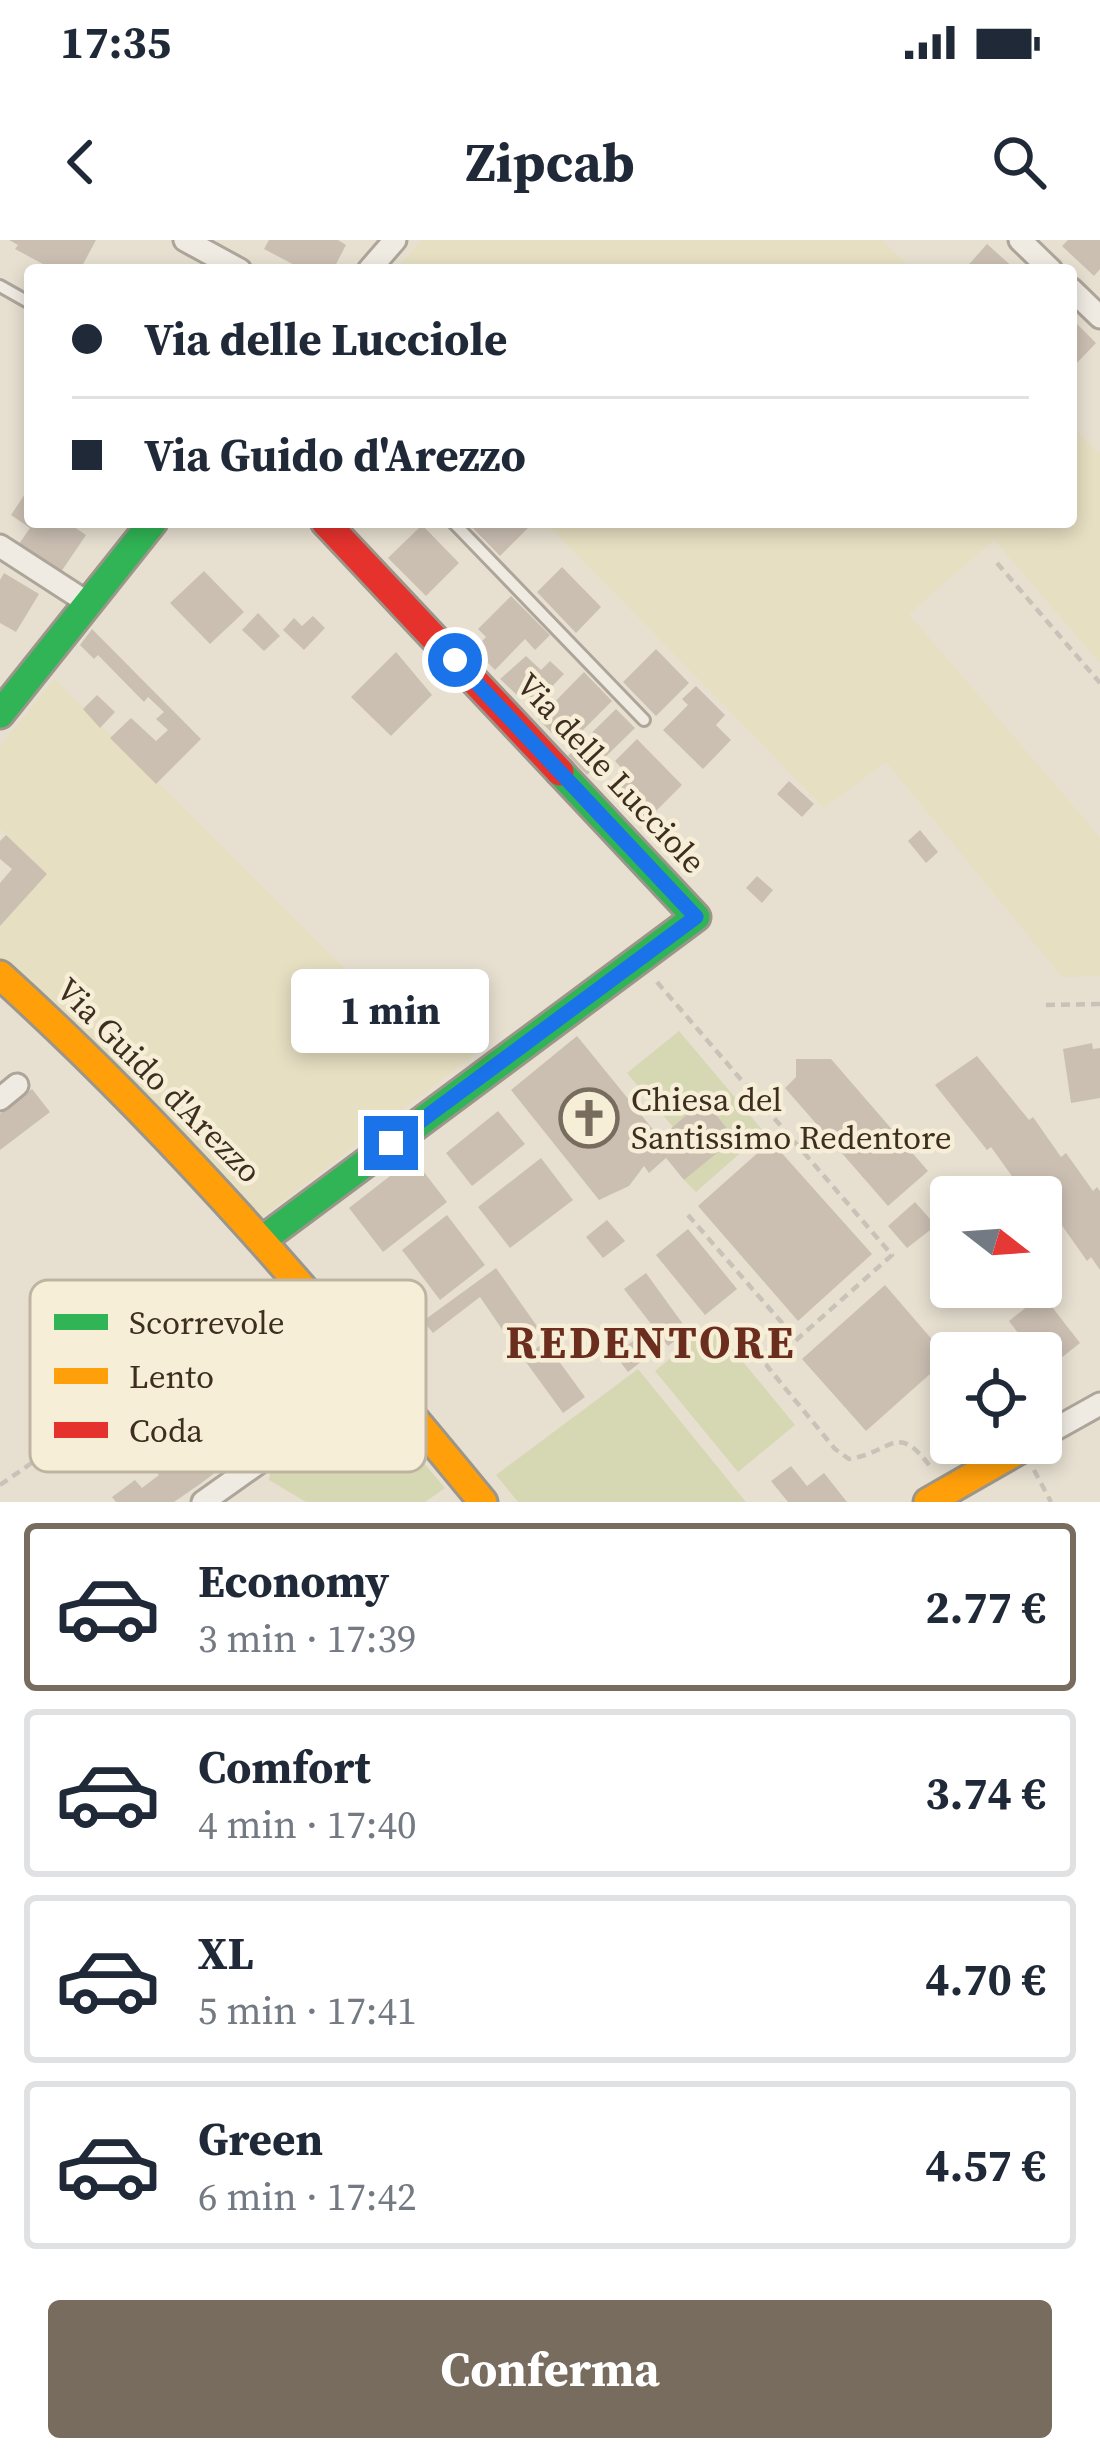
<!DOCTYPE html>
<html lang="it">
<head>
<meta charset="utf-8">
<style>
	body { margin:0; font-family:"Source Serif 4",serif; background:#f6f6f7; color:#1f2937; height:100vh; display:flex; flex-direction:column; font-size:45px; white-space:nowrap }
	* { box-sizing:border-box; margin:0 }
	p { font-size:39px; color:#747a83 }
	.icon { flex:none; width:66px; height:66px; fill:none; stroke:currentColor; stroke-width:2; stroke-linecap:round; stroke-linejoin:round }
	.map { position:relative; height:1262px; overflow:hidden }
	.panel { display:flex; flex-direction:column; background:#fff; flex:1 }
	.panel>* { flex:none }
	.banner { position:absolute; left:24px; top:24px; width:1053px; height:264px; border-radius:12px; box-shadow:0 6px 18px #0003; display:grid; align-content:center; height:264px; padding:0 48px; background:#fff }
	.needle { width:78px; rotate:107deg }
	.fabs { position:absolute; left:930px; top:936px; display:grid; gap:24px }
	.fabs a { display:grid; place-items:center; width:132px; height:132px; border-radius:12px; background:#fff; box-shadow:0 6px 18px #0003; font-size:60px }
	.end { position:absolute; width:54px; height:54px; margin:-27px; border:15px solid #1a73e8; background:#fff; box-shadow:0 0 0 6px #fff }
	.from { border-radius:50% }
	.bubble { position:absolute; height:84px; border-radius:12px; background:#fff; box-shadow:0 6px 18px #0003; font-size:39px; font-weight:700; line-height:84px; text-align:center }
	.banner b { display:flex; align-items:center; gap:42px; height:114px; font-size:45px }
	.banner b+b { border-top:3px solid #e0e1e3 }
	.banner i { width:30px; height:30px; background:#1f2937 }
	ul { padding:21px 0 0; list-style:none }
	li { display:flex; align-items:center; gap:36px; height:168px; margin:0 24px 18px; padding:0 24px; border:6px solid #e0e1e3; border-radius:12px }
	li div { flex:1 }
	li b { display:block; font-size:45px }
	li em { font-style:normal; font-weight:700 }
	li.current { border-color:#786c5e }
	li>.icon { width:108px; height:108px; stroke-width:1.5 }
	.button { display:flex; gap:24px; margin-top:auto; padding:24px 48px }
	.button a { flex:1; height:138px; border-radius:12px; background:#786c5e; color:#fff; font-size:48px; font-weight:700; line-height:138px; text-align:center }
	.status { display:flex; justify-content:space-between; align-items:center; height:84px; padding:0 60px; background:#fff; direction:ltr }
	.status svg { height:33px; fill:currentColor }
	header { display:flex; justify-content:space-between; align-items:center; height:156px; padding:0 48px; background:#fff; font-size:54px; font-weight:700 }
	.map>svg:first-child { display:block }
	.farmland { fill:#e6dfc2 }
	.green { fill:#d6d7b3 }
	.building { fill:#cbbfb2 }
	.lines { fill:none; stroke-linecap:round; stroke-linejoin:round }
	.lane-casing { stroke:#ada599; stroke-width:16 }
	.street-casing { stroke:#ada599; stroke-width:27 }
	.fast-casing { stroke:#9c958a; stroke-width:33 }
	.slow-casing { stroke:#9c958a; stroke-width:33 }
	.jam-casing { stroke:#9c958a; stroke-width:33 }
	.path { stroke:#c8c2b9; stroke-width:4.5; stroke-dasharray:9 6; stroke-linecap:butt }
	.lane { stroke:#efebe3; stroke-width:10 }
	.street { stroke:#efebe3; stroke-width:21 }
	.fast { stroke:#30b455; stroke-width:27 }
	.slow { stroke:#ff9f0a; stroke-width:27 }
	.jam { stroke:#e5322d; stroke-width:27 }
	.route { stroke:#1a73e8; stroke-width:15 }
	.labels { text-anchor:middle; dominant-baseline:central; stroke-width:9; stroke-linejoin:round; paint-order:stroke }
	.street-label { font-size:33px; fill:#3d2e20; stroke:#f7eed8 }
	.poi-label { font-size:33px; fill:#3d2e20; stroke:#f7eed8; text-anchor:start }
	.district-label { font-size:45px; font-weight:bold; letter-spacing:3px; fill:#6b2e1e; stroke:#f7eed8 }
	.key { fill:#f7eed8; stroke:#bfb4a1; stroke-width:3 }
	.key-label { font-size:33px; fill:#3d2e20 }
</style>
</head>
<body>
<div class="status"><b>17:35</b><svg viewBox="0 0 49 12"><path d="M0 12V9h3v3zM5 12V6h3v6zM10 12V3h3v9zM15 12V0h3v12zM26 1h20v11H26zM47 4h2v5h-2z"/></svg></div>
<header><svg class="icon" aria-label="back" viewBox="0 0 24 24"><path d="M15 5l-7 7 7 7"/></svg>Zipcab<svg class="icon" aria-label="search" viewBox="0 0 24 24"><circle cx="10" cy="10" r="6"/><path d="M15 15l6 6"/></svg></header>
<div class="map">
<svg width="1100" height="1262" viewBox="0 0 1100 1262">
	<rect width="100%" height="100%" fill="#e7e0d1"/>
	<g class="farmland">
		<path d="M422,0H882L912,30H395Z"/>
		<path d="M1071,186L1100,214V423L994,300L909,374L1100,597V736L1062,737L886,522L824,568L545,282H1071Z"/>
		<path d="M54,439L368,751L392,731L473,816L262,977L0,724V686L47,634L0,589V506Z"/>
	</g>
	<g class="green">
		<path d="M679,791L764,892L696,952L684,940L735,897L704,861L673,887L627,833Z"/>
		<path d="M712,1084L795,1185L738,1232L655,1131Z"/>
		<path d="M638,1129L746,1262H518L496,1235Z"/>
		<path d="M363,1166L376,1167L445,1248L425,1262H306L269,1240L270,1233Z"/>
	</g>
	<g class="building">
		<path d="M9,0H96L80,30H54L15,9L18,5Z"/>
		<path d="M269,0H338L346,5L333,30H304L264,9Z"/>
		<path d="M1068,0H1100V29L1094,36L1062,6Z"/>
		<path d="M987,4L1016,30H964Z"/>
		<path d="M1071,78L1096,103L1071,129Z"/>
		<path d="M25,254L30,258V282H67L86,295L61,332L19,304L30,288L11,275Z"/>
		<path d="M467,282H534L500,316Z"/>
		<path d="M422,285L459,323L426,356L388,318Z"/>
		<path d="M562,327L601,367L576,393L537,352Z"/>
		<path d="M204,331L244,372L210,404L170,363Z"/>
		<path d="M4,333L39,354L16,392L0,383V340Z"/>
		<path d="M511,356L550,395L535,410L525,399L495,430L474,409L486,397L478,389Z"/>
		<path d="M258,373L280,396L264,411L242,390Z"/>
		<path d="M313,376L325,388L304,410L283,390L294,378L302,386Z"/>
		<path d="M92,389L201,499L156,544L110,498L131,478L156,501L168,490L156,479L164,472L148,457L144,462L98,415L94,419L80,405Z"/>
		<path d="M656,409L689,443L656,476L623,442Z"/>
		<path d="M396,412L432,455L391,496L351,457Z"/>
		<path d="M526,416L541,430L550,421L564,434L535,464L525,456L521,459L500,439Z"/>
		<path d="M584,432L612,461L566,507L538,479Z"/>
		<path d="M696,446L725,475L716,485L731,500L703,529L663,490L688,465L682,459Z"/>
		<path d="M97,455L115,472L100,488L83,469Z"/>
		<path d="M616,469L635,488L587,535L568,516Z"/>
		<path d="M637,499L682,545L643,584L611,552L628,535L615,521Z"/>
		<path d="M789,541L814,564L802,577L777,554Z"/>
		<path d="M920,590L938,612L926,623L908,601Z"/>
		<path d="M6,595L47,634L0,686V643L12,629L0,619V601Z"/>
		<path d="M757,636L773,650L762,663L746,648Z"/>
		<path d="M577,796L660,898L704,860L735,898L684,940L666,918L649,933L644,926L629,946L599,960L511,850Z"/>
		<path d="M1092,803L1093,809L1100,808V858L1071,863L1063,809Z"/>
		<path d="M977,816L1029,880L1033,877L1061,917L1066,913L1093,951L1097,947L1100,951V1030L1091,1017L1087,1021L1056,977L1051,981L1041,966V957H1035L1024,943L1019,946L991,907L987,910L935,845Z"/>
		<path d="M796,819H831L928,931L888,966L785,848L796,837Z"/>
		<path d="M32,849L50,872L0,910V874Z"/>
		<path d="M498,871L525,904L472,946L446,913Z"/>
		<path d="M771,901L872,1014L798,1081L698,966Z"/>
		<path d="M413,918L447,962L383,1012L349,968Z"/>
		<path d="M541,918L573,960L510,1008L478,967Z"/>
		<path d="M951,960V1007L934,987L907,1008L888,986L915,962L930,979Z"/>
		<path d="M447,975L485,1025L440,1060L402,1010Z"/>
		<path d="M607,980L625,1001L603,1018L586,997Z"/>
		<path d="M688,989L737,1049L705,1075L656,1015Z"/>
		<path d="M496,1028L539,1089L514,1107L480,1057L433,1093L423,1081Z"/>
		<path d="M646,1033L688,1091L668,1106L624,1049Z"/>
		<path d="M885,1045L948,1118L866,1191L802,1119Z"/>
		<path d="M1039,1057L1046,1066L1049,1063L1080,1103L1046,1130L1041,1113H1033L1009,1081Z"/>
		<path d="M638,1097L651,1114L628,1132L615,1115Z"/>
		<path d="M545,1102L585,1157L563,1173L523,1118Z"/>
		<path d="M216,1183L239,1215L200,1244L174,1262H116L112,1257L135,1240L142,1248L159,1235L154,1229L177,1212L182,1219L198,1208L192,1200Z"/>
		<path d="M791,1226L807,1246L824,1233L847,1262H788L771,1241Z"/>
	</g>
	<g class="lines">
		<defs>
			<g id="lane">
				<path d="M0,46L30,63"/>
				<path d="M453,282L644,480"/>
			</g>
			<g id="street">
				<path d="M185,0L240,30"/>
				<path d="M1020,0L1051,30"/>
				<path d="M369,30L395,0"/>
				<path d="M1071,49L1100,77"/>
				<path d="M0,306L88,363"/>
				<path d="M0,859L17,845"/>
				<path d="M1041,1197L1100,1164"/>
				<path d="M203,1262L378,1138"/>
			</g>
			<g id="fast">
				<path d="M0,474L153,282"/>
				<path d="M262,1000L696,677L560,532"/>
			</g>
			<g id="slow">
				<path d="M0,735C178,896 331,1077 483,1262"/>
				<path d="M928,1262L1031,1203"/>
			</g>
			<path id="jam" d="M325,282L560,532"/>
		</defs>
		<use href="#lane" class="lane-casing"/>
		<use href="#street" class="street-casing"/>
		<use href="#fast" class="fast-casing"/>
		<use href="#slow" class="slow-casing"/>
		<use href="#jam" class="jam-casing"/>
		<g class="path">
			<path d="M997,323L1100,443"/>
			<path d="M657,742L892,1015L767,1126L835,1209L849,1219C894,1212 896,1180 932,1229"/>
			<path d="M1046,765L1100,764"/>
			<path d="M688,975L796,1099"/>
			<path d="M1034,1230L1051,1262"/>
			<path d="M0,1245L276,1053"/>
		</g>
		<use href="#lane" class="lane"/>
		<use href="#street" class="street"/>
		<use href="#fast" class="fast"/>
		<use href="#slow" class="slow"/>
		<use href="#jam" class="jam"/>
	</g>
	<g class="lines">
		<path class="route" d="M391,903L696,677L455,420"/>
	</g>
	<defs>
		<symbol id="church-ring" viewBox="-11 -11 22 22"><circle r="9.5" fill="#f7eed8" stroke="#786c5e" stroke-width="1.5"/><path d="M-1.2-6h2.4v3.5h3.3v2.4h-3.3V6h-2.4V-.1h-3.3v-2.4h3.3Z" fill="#786c5e"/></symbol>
	</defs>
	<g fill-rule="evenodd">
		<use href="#church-ring" x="556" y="845" width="66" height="66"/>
	</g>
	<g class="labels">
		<g class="street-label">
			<text transform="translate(611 533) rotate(47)">Via delle Lucciole</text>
			<text transform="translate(159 840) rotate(45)">Via Guido d'Arezzo</text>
		</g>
		<g class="poi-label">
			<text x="631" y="859">Chiesa del<tspan x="631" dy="38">Santissimo Redentore</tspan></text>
		</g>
		<g class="district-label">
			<text x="651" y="1102">REDENTORE</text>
		</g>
	</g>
	<rect x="30" y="1040" width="396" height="192" rx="18" class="key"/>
	<rect x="54" y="1074" width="54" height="16" fill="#30b455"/>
	<rect x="54" y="1128" width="54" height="16" fill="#ff9f0a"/>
	<rect x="54" y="1182" width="54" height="16" fill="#e5322d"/>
	<g class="key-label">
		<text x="129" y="1094">Scorrevole</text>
		<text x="129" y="1148">Lento</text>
		<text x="129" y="1202">Coda</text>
	</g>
</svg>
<div class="fabs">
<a><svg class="needle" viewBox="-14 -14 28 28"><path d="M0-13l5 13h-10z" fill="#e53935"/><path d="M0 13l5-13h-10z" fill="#747a83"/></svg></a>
<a><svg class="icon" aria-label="locate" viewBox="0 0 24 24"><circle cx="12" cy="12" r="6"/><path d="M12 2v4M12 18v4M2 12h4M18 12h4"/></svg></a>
</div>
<i class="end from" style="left:455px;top:420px"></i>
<i class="end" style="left:391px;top:903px"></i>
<div class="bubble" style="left:291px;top:729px;width:198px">1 min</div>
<div class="banner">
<b><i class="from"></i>Via delle Lucciole</b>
<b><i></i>Via Guido d'Arezzo</b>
</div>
</div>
<section class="panel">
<ul>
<li class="current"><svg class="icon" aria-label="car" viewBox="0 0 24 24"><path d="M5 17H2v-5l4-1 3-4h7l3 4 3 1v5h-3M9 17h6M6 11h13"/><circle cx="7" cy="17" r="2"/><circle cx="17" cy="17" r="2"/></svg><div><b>Economy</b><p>3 min · 17:39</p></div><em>2.77 €</em></li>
<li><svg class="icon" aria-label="car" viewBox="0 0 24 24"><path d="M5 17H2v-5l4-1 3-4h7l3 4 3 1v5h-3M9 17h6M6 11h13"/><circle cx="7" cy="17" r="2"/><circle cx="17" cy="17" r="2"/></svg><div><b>Comfort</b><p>4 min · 17:40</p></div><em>3.74 €</em></li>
<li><svg class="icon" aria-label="car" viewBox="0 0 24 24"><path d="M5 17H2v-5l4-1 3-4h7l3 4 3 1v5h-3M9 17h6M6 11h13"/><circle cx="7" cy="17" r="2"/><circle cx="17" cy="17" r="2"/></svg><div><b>XL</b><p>5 min · 17:41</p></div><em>4.70 €</em></li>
<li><svg class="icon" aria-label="car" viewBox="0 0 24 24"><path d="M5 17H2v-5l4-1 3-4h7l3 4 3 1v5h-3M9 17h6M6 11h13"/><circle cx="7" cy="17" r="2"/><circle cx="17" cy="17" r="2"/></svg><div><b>Green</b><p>6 min · 17:42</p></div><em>4.57 €</em></li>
</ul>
<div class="button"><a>Conferma</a></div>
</section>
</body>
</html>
